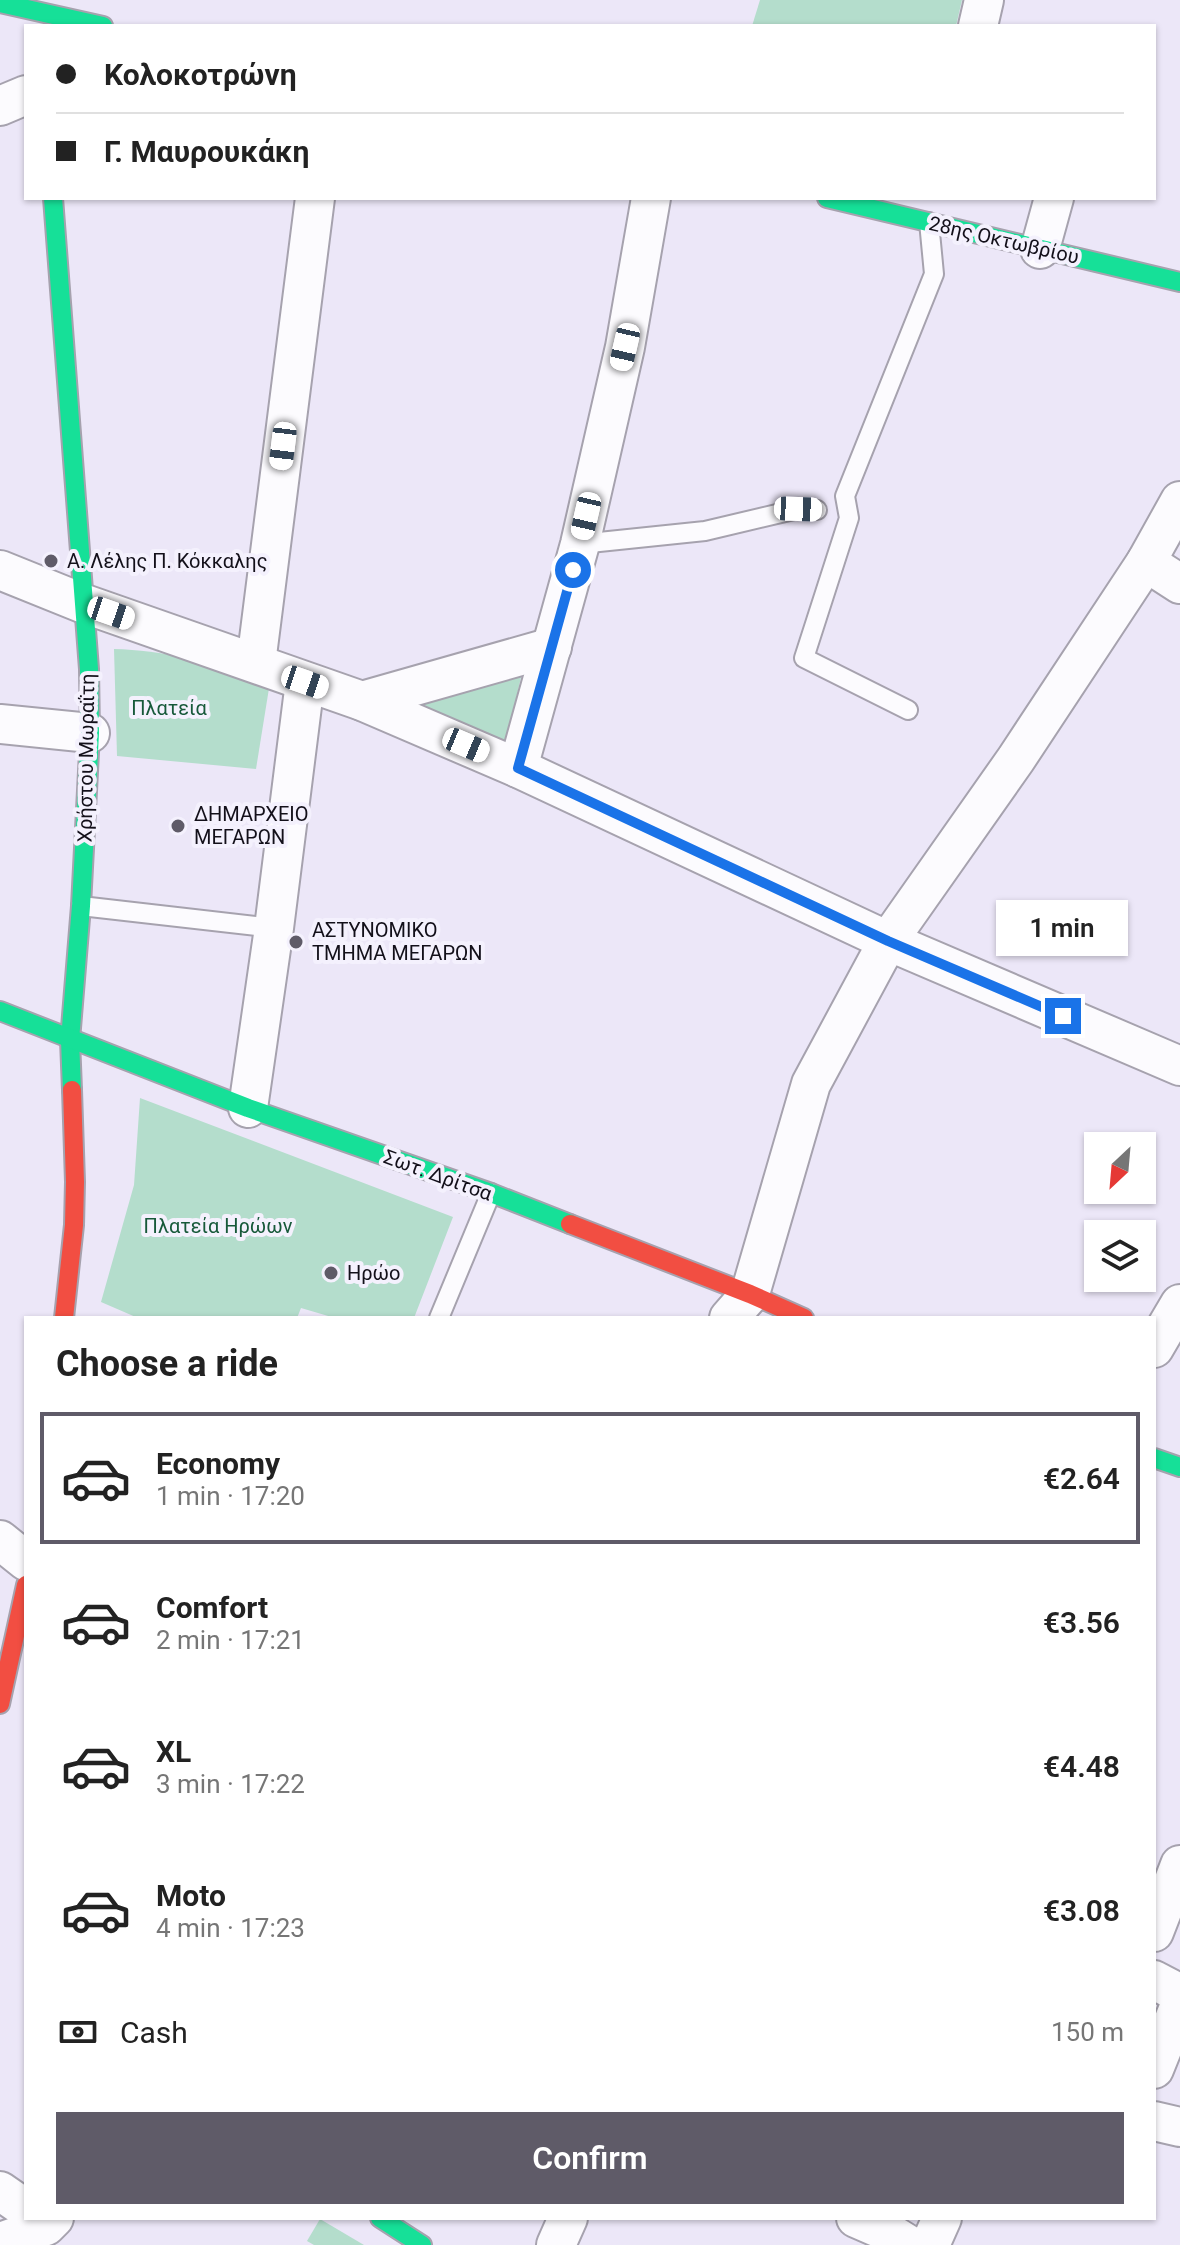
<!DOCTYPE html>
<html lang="en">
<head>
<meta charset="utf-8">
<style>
	body { margin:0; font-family:Roboto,sans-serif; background:#f6f6f6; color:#222; height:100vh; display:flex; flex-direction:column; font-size:30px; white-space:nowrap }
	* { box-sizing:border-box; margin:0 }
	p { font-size:26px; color:#767676 }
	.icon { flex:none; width:44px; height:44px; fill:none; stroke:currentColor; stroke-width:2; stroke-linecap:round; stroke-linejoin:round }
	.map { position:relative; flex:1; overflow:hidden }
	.drawer { position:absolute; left:24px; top:1316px; width:1132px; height:904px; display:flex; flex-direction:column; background:#fff; border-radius:0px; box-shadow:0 2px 6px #0004 }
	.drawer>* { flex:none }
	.top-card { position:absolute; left:24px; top:24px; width:1132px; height:176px; border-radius:0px; box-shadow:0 2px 6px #0004; display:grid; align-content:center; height:176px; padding:0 32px; background:#fff }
	.needle { width:52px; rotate:206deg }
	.controls { position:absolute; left:1084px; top:1132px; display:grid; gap:16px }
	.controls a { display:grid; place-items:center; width:72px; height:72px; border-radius:0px; background:#fff; box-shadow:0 2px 6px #0004; font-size:40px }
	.end { position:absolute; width:36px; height:36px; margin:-18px; border:10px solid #1a73e8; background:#fff; box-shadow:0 0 0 4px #fff }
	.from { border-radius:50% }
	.bubble { position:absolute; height:56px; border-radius:0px; background:#fff; box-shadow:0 2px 6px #0004; font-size:26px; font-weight:600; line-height:56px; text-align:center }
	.car { position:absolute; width:24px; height:48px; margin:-24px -12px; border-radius:10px; box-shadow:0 0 6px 2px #0007; background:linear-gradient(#fff 24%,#345 0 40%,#fff 0 76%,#345 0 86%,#fff 0) }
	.top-card b { display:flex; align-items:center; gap:28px; height:76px; font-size:30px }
	.top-card b+b { border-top:2px solid #e0e0e0 }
	.top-card i { width:20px; height:20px; background:#222 }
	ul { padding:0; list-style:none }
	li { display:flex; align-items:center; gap:24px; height:132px; margin:0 16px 12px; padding:0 16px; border:4px solid transparent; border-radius:0px }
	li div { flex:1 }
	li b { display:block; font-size:30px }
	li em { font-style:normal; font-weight:600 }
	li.selected { border-color:#5f5b68 }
	li>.icon { width:72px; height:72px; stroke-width:1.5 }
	h2 { padding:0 32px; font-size:36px; line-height:96px }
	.pay { display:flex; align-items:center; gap:20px; height:88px; padding:0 32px; font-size:30px }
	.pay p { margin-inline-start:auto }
	.primary-button { display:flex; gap:16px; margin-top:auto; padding:16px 32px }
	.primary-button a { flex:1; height:92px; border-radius:0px; background:#5f5b68; color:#fff; font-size:32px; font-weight:600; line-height:92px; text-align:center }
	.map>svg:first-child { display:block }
	.green { fill:#b4ddcc }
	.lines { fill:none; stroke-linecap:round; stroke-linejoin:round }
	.lane-casing { stroke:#a6a2ae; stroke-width:22 }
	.street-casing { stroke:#a6a2ae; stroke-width:42 }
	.fast-casing { stroke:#a6a2ae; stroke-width:22 }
	.jam-casing { stroke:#a6a2ae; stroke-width:22 }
	.lane { stroke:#fcfbfe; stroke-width:18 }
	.street { stroke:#fcfbfe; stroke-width:38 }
	.fast { stroke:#16e098; stroke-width:18 }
	.jam { stroke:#f24e42; stroke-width:18 }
	.route { stroke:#1a73e8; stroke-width:10 }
	.poi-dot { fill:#5f5b68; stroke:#f4f1fd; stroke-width:3 }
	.labels { text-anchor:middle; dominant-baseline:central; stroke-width:8; stroke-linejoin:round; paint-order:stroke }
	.street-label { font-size:20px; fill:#13101a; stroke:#f4f1fd }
	.poi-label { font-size:20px; fill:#13101a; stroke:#f4f1fd; text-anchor:start }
	.park-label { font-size:20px; fill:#17593a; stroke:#f4f1fd }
</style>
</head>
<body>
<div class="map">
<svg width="1180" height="2245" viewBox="0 0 1180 2245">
	<rect width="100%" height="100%" fill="#ece7f8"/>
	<g class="green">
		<path d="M760,0H962L956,26H752Z"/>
		<path d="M114,649C167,650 221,666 270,682L256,769L117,756Z"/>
		<path d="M523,669L502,758L405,716L409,699Z"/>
		<path d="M140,1098L453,1217L414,1318H335L301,1308L297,1318H138L101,1302L134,1185Z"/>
		<path d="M320,2219L364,2245H314L307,2241Z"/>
	</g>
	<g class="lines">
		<defs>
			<g id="lane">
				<path d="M580,544L705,531L798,509L817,510"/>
				<path d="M908,710L804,658L849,518L845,496L934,274L929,222"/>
				<path d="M81,906L274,928"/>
				<path d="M439,1318L491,1193"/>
			</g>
			<g id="street">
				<path d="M978,26L984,0"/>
				<path d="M0,106L26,95"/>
				<path d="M1040,249L1054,198"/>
				<path d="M1146,562L1180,584"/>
				<path d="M0,570L82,603L362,701L518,768L888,941L1180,1066"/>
				<path d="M256,663L315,198"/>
				<path d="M362,701L552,647"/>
				<path d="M0,724L90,733"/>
				<path d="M518,768L580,544L625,347L651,198"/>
				<path d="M248,1108L274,928L305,682"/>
				<path d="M729,1318L750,1294L811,1084L888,941L1016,759L1146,562L1180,501"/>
				<path d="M1154,1348L1180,1304"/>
				<path d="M0,1540L26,1561"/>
				<path d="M1154,1932L1180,1865"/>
				<path d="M1154,1980L1177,1992L1180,1995"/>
				<path d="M1154,2069L1180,2005"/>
				<path d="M1154,2121L1180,2127"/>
				<path d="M0,2191L26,2209"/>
				<path d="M856,2218L888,2232L909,2245"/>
				<path d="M0,2242L46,2226L54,2218"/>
				<path d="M556,2245L568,2218"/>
				<path d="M930,2245L942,2218"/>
			</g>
			<g id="fast">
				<path d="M0,3L103,26"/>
				<path d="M53,198L89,669L90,733L81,906L70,1040L72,1090"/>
				<path d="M827,198L1180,282"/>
				<path d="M0,1011L248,1108L491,1193L570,1224"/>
				<path d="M1154,1458L1180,1467"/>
				<path d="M380,2218L422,2245"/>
			</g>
			<g id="jam">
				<path d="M570,1224L750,1294L804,1318"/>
				<path d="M64,1318L74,1225L75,1182L72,1090"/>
				<path d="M0,1704L26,1585"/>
			</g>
		</defs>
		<use href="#lane" class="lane-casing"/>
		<use href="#street" class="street-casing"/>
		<use href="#fast" class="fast-casing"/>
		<use href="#jam" class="jam-casing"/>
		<use href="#lane" class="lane"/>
		<use href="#street" class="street"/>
		<use href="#fast" class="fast"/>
		<use href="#jam" class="jam"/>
	</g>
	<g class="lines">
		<path class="route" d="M573,570L518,768L888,941L1063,1016"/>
	</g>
	<g class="poi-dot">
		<circle cx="51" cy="561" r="8"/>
		<circle cx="178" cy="826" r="8"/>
		<circle cx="296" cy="942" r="8"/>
		<circle cx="331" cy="1273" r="8"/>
	</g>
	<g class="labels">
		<g class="street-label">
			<text transform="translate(1004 240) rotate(13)">28ης Οκτωβρίου</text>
			<text transform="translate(86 758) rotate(-89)">Χρήστου Μωραΐτη</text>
			<text transform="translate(438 1175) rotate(20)">Σωτ. Δρίτσα</text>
		</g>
		<g class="poi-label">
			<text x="67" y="561">Α. Λέλης Π. Κόκκαλης</text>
			<text x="194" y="814">ΔΗΜΑΡΧΕΙΟ<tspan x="194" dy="23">ΜΕΓΑΡΩΝ</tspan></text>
			<text x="312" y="930">ΑΣΤΥΝΟΜΙΚΟ<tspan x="312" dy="23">ΤΜΗΜΑ ΜΕΓΑΡΩΝ</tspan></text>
			<text x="347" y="1273">Ηρώο</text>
		</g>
		<g class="park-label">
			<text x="169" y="708">Πλατεία</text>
			<text x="218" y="1226">Πλατεία Ηρώων</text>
		</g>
	</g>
</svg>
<div class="controls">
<a><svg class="needle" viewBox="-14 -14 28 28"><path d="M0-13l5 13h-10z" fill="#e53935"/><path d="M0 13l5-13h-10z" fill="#767676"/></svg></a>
<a><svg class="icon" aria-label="layers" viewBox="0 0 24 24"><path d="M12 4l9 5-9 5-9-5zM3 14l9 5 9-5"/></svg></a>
</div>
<i class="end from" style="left:573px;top:570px"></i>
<i class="end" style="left:1063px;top:1016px"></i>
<div class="bubble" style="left:996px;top:900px;width:132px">1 min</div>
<i class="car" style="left:625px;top:347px;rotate:193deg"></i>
<i class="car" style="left:283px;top:446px;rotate:187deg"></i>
<i class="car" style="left:798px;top:509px;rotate:92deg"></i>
<i class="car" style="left:586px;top:516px;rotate:193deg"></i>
<i class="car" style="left:111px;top:613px;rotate:109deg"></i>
<i class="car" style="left:305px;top:682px;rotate:109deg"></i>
<i class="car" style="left:466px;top:745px;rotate:113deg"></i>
<div class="top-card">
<b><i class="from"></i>Κολοκοτρώνη</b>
<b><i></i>Γ. Μαυρουκάκη</b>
</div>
<section class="drawer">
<h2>Choose a ride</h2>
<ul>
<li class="selected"><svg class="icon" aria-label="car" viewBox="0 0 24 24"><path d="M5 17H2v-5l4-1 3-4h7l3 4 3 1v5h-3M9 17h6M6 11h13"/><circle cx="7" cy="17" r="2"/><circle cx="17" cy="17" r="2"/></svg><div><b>Economy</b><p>1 min · 17:20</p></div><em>€2.64</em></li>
<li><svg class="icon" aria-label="car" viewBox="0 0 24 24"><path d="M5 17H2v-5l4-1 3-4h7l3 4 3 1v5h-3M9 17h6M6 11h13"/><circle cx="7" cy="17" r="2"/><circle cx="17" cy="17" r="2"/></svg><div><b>Comfort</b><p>2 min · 17:21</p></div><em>€3.56</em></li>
<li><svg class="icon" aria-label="car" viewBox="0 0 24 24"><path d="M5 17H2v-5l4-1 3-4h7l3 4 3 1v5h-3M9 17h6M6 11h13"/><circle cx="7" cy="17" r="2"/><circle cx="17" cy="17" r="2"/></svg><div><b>XL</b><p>3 min · 17:22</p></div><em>€4.48</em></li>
<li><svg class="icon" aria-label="car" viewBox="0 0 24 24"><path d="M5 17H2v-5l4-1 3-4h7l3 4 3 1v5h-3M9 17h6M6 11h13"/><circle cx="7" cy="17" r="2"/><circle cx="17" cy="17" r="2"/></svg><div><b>Moto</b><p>4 min · 17:23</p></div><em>€3.08</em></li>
</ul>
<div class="pay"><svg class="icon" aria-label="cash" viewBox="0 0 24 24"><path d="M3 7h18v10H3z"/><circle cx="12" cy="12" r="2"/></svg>Cash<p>150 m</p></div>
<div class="primary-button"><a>Confirm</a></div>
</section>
</div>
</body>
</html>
